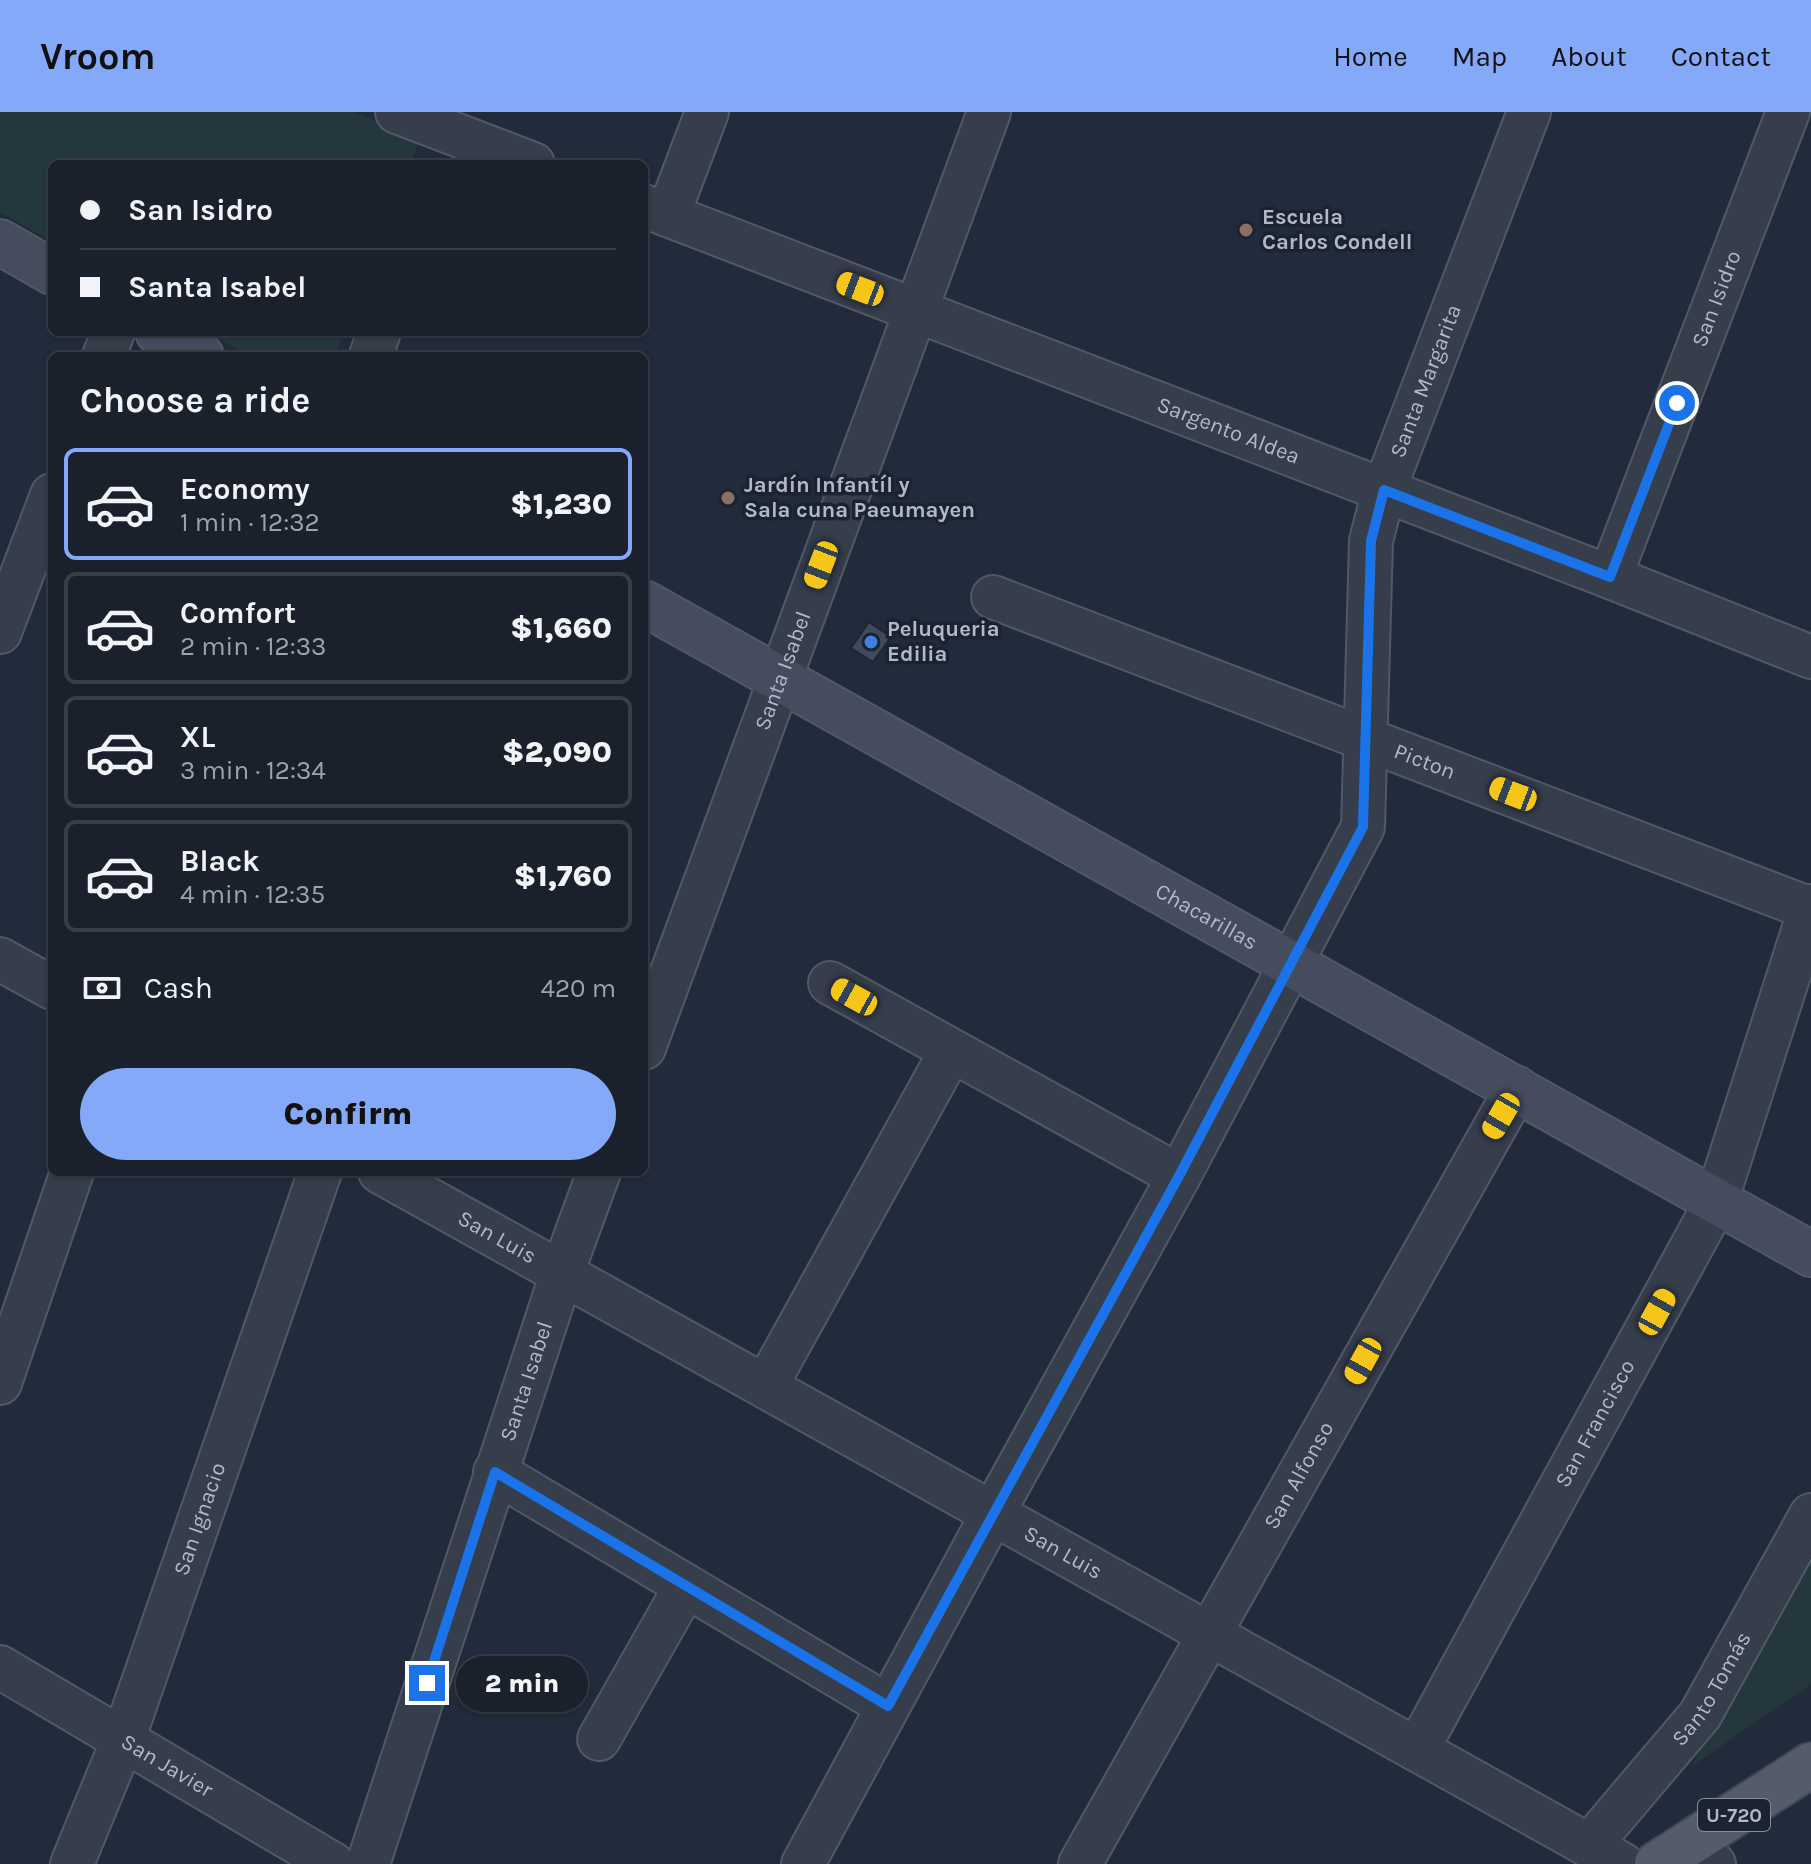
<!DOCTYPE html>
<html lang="en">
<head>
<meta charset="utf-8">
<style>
	body { margin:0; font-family:Karla,sans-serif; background:#232834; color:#f1f3f6; height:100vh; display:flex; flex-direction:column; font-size:30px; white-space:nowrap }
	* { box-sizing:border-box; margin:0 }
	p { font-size:26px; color:#9fa3a9 }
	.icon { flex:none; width:44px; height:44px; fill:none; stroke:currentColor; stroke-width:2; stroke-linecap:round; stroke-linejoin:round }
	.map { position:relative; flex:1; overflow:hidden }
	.panel { position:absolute; left:48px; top:240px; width:600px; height:824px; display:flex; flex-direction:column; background:#1a202c; border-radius:12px; box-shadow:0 2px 6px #0004,0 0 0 2px #383e48 }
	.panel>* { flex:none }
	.guide { position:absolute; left:48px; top:48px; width:600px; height:176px; border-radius:12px; box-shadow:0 2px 6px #0004,0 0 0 2px #383e48; display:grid; align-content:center; height:176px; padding:0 32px; background:#1a202c }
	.end { position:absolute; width:36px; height:36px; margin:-18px; border:10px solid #1a73e8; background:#fff; box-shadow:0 0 0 4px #fff }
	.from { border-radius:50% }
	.bubble { position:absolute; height:56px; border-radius:28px; background:#1a202c; box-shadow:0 2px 6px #0004,0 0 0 2px #383e48; font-size:26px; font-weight:800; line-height:56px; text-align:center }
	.car { position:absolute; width:24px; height:48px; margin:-24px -12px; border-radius:10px; box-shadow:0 0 6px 2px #0007; background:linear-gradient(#f5c518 24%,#345 0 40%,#f5c518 0 76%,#345 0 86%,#f5c518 0) }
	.guide b { display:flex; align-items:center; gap:28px; height:76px; font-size:30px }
	.guide b+b { border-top:2px solid #383e48 }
	.guide i { width:20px; height:20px; background:#f1f3f6 }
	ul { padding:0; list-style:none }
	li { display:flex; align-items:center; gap:24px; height:112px; margin:0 16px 12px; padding:0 16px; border:4px solid #383e48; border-radius:12px }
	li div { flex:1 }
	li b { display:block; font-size:30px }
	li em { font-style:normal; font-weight:800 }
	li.current { border-color:#84a9f8 }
	li>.icon { width:72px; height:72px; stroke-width:1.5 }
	h2 { padding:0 32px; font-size:36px; line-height:96px }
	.pay { display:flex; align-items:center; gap:20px; height:88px; padding:0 32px; font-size:30px }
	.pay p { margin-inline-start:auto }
	.action { display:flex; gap:16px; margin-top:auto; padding:16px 32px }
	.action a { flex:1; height:92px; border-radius:48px; background:#84a9f8; color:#111; font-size:32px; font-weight:800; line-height:92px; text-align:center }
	header { display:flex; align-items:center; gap:48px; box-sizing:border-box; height:112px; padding:0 40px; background:#84a9f8; color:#111 }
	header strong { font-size:38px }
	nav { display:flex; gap:44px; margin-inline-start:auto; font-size:28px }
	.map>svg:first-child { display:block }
	.green { fill:#24373c }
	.building { fill:#414a5d; stroke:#1d2432; stroke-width:2 }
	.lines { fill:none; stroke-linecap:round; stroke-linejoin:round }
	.street-casing { stroke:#515866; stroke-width:46 }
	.secondary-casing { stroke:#515866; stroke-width:48 }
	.primary-casing { stroke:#3f4654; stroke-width:48 }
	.street { stroke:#363d4b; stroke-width:42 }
	.secondary { stroke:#444c5e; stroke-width:44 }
	.primary { stroke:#545c6b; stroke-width:44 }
	.route { stroke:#1a73e8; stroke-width:10 }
	.education-dot { fill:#8d6e63; stroke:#1b2230; stroke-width:3 }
	.shop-dot { fill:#3f7fe0; stroke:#1b2230; stroke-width:3 }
	.labels { text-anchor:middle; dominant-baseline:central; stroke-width:7; stroke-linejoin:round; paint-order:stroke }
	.shield { fill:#1b2230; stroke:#848b9a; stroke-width:2 }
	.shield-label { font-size:20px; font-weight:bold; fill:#b1b8c7 }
	.poi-label { font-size:22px; font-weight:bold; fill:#b1b8c7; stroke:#1b2230; text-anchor:start }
	.street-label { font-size:22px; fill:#b1b8c7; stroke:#1b2230 }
</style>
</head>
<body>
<header>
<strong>Vroom</strong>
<nav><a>Home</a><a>Map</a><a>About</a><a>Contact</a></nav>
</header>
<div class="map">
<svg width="1811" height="1752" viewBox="0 0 1811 1752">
	<rect width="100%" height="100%" fill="#222b3b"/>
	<g class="green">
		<path d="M0,0H353L421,24L410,52H52V130L0,100Z"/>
		<path d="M207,220H344L335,244H249Z"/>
		<path d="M1811,1430V1572L1692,1654Z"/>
	</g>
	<path class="building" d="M869,510L891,525L873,550L851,536Z"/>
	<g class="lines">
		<defs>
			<g id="street">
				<path d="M397,0L533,52"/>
				<path id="s1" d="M644,94L1610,465L1811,545"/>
				<path d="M668,103L707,0"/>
				<path d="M104,244L113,220"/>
				<path d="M371,244L379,220"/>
				<path id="s2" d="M1610,465L1788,0"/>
				<path id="s3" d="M993,485L1811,797"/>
				<path d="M0,520L52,383"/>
				<path d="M0,847L52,876"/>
				<path d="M830,871L1179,1064"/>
				<path id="s4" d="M644,936L989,0"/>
				<path id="s5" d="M380,1060L1622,1752"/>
				<path d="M0,1271L72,1060"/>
				<path d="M766,1274L951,939"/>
				<path d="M495,1360L888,1594"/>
				<path id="s6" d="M0,1555L333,1752"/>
				<path d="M599,1627L686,1474"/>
				<path id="s7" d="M1417,1638L1716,1090L1811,794"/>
				<path id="s8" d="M1589,1734L1700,1603L1811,1403"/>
				<path d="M1684,1736L1714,1752"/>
				<path id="s9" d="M72,1752L123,1628L320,1060"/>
				<path id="s10" d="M368,1752L562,1161L599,1060"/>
				<path id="s11" d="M803,1752L993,1401L1179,1064L1363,715L1371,429L1384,378L1529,0"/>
				<path id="s12" d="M1080,1752L1517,976"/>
			</g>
			<g id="secondary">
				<path d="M0,130L52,160"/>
				<path d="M158,220L201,244"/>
				<path id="s13" d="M644,491L1811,1142"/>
			</g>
			<path id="primary" d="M1657,1752L1811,1653"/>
		</defs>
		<use href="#street" class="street-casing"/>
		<use href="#secondary" class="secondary-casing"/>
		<use href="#primary" class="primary-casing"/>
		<use href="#street" class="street"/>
		<use href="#secondary" class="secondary"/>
		<use href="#primary" class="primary"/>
	</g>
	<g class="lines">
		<path class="route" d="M427,1571L495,1360L888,1594L1179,1064L1363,715L1371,429L1384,378L1610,465L1677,291"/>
	</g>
	<g class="education-dot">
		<circle cx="1246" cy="118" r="8"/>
		<circle cx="728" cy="386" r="8"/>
	</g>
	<circle class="shop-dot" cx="871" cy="530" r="8"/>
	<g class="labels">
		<rect class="shield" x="1698" y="1687" width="72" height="32" rx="6"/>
		<g class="shield-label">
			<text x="1734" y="1703">U-720</text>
		</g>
		<g class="poi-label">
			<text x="1262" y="105">Escuela<tspan x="1262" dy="25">Carlos Condell</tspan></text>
			<text x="744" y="373">Jardín Infantíl y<tspan x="744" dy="25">Sala cuna Paeumayen</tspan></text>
			<text x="887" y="517">Peluqueria<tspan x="887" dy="25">Edilia</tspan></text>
		</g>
		<g class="street-label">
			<text stroke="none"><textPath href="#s2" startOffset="298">San Isidro</textPath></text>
			<text stroke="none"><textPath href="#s11" startOffset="1634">Santa Margarita</textPath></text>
			<text stroke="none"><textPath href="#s1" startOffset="626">Sargento Aldea</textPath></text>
			<text stroke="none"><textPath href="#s4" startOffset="402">Santa Isabel</textPath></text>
			<text stroke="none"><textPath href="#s3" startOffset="462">Picton</textPath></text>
			<text stroke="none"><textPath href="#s13" startOffset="644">Chacarillas</textPath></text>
			<text stroke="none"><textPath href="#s5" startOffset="134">San Luis</textPath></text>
			<text stroke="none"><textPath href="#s10" startOffset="508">Santa Isabel</textPath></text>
			<text stroke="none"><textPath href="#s7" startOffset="372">San Francisco</textPath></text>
			<text stroke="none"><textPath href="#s12" startOffset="446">San Alfonso</textPath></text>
			<text stroke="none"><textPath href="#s9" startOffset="368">San Ignacio</textPath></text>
			<text stroke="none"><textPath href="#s5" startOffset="782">San Luis</textPath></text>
			<text stroke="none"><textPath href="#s8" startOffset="200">Santo Tomás</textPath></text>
			<text stroke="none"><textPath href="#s6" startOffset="194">San Javier</textPath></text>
		</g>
	</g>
</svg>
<i class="end from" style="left:1677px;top:291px"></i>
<i class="end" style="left:427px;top:1571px"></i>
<div class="bubble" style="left:456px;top:1544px;width:132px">2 min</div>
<i class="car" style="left:860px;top:177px;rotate:291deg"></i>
<i class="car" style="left:821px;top:453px;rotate:201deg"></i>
<i class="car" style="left:1513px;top:682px;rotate:291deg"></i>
<i class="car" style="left:854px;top:885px;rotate:299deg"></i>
<i class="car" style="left:1501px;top:1004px;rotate:210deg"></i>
<i class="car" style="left:1657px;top:1200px;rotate:29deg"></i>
<i class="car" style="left:1363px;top:1249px;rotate:209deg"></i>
<div class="guide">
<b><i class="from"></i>San Isidro</b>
<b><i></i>Santa Isabel</b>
</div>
<section class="panel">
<h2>Choose a ride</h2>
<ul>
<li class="current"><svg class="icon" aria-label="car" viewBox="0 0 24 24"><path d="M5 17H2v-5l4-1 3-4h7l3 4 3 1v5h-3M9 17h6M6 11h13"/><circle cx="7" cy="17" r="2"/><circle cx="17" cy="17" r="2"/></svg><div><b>Economy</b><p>1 min · 12:32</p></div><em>$1,230</em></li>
<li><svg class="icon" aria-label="car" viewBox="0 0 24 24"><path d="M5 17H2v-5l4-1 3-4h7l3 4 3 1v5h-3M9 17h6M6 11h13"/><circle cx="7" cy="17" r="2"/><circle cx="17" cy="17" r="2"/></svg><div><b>Comfort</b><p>2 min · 12:33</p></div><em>$1,660</em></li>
<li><svg class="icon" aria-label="car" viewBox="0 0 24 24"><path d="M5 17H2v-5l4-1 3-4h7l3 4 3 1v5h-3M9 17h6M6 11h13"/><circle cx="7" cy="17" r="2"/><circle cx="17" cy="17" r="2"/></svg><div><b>XL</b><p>3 min · 12:34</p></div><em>$2,090</em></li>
<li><svg class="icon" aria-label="car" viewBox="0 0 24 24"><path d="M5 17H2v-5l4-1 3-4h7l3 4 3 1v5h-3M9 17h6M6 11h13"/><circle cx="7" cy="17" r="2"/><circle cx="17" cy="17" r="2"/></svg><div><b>Black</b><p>4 min · 12:35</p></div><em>$1,760</em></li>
</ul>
<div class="pay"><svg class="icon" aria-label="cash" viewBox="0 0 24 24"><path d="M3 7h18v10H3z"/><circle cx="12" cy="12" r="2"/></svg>Cash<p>420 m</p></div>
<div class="action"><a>Confirm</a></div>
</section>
</div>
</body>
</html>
